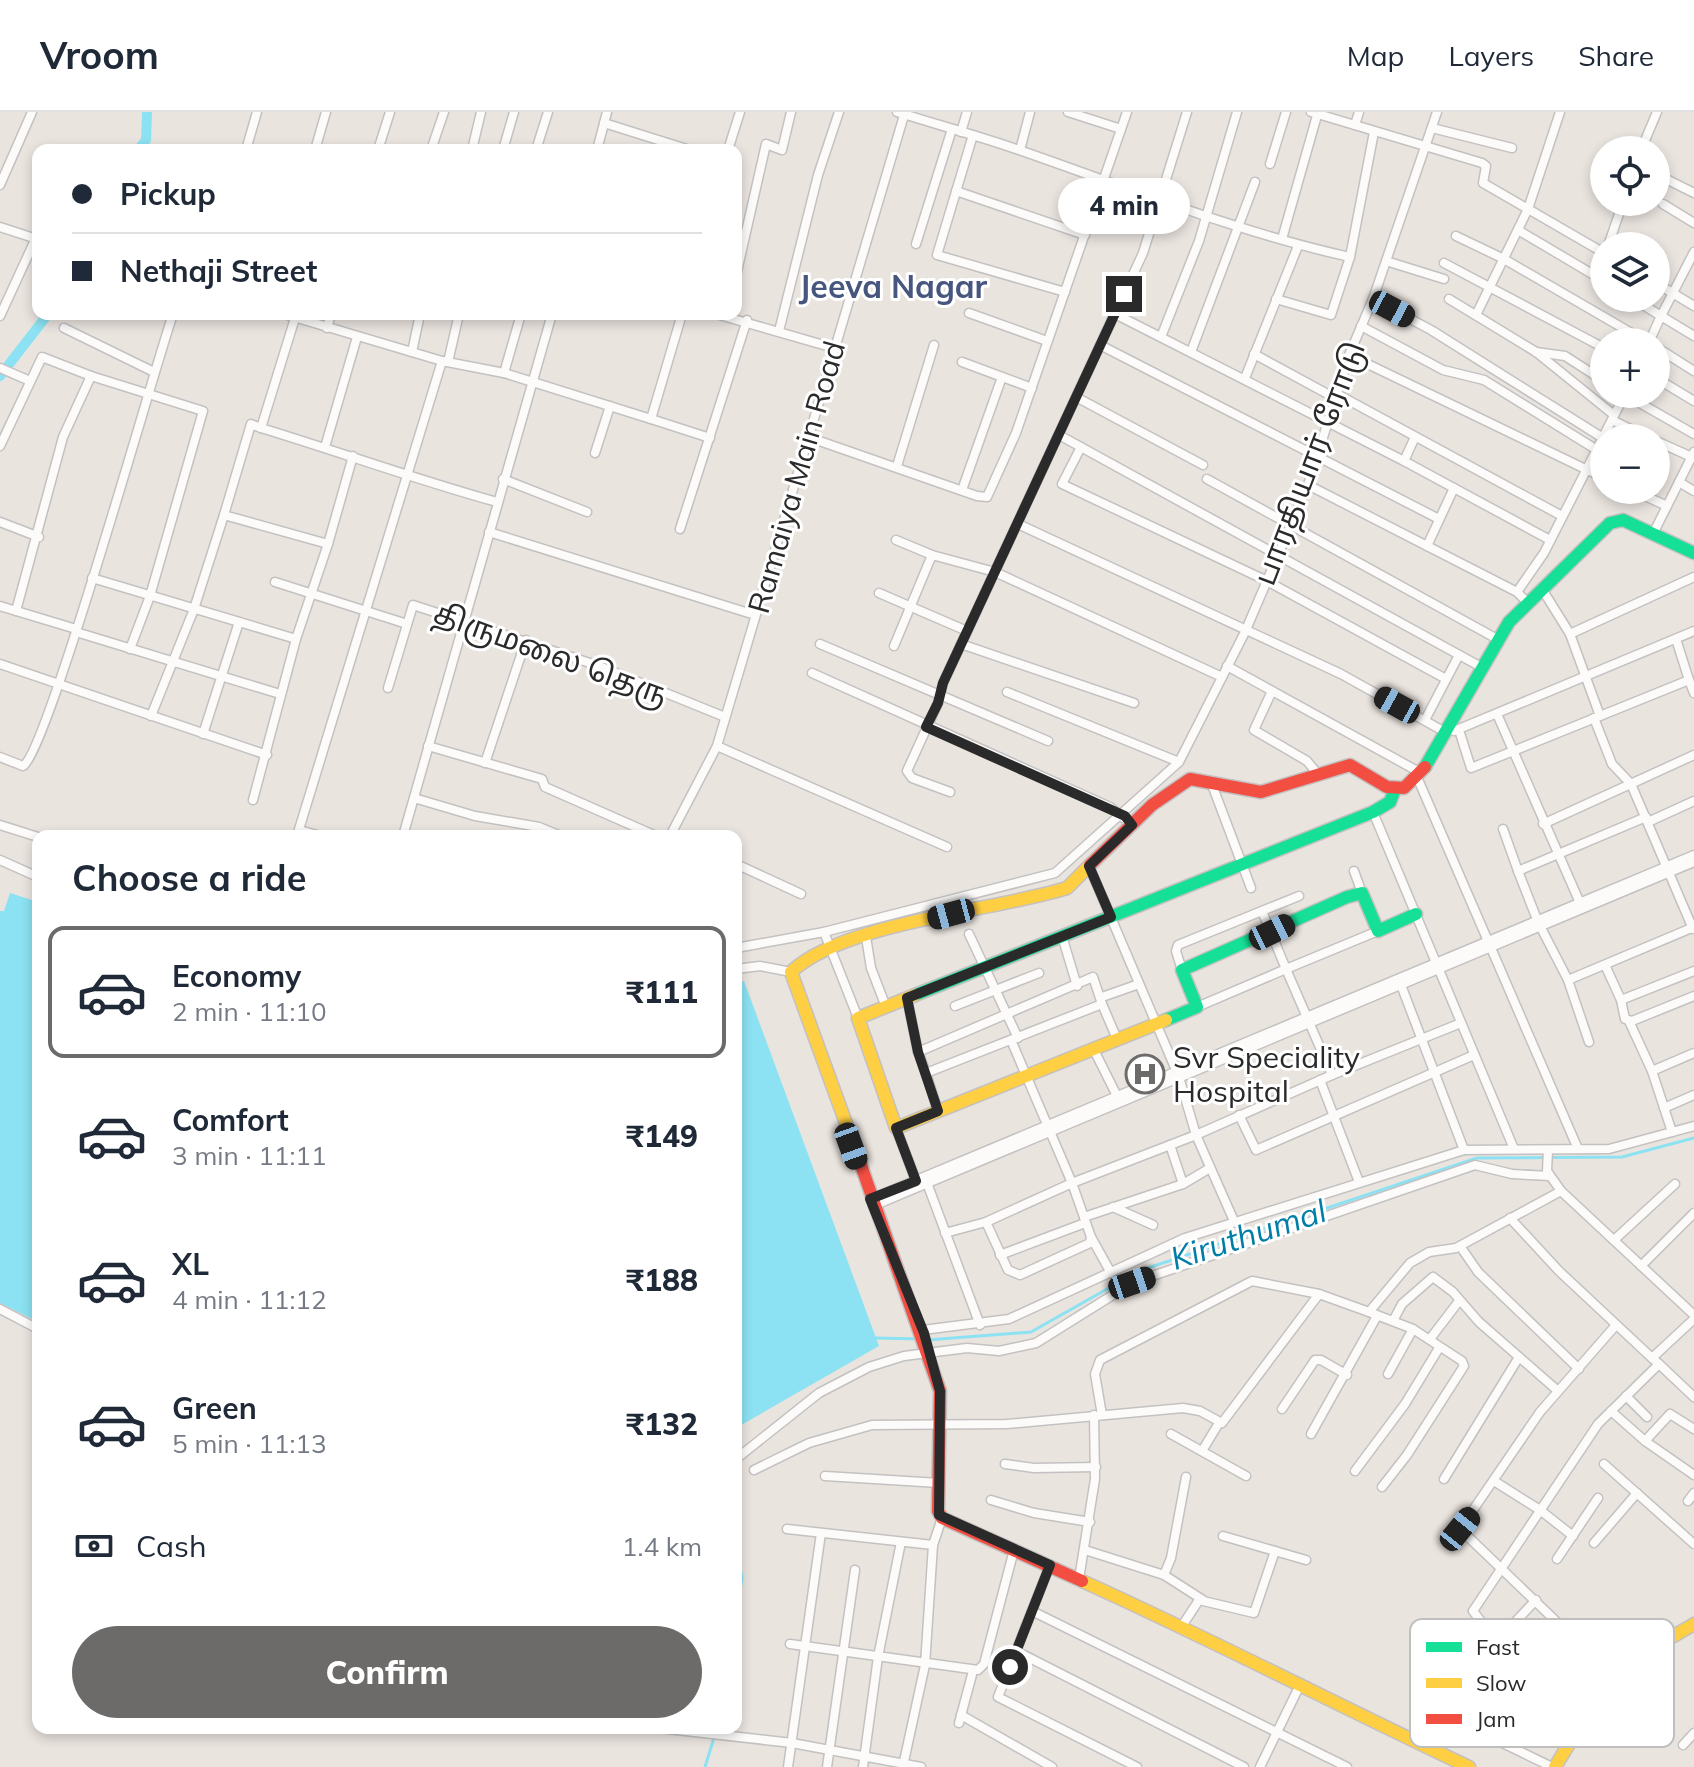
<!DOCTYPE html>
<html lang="en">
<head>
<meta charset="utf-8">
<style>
	body { margin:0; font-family:Mulish,"Noto Sans Tamil",sans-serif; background:#f6f6f7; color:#1f2937; height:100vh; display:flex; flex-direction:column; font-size:30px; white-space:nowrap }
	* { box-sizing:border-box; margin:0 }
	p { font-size:26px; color:#747a83 }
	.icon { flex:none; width:44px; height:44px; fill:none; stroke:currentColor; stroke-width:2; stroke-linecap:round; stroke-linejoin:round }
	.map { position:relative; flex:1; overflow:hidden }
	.panel { position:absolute; left:32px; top:718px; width:710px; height:904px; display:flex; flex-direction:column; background:#fff; border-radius:16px; box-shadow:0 4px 12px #0003 }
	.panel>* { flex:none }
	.top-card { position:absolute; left:32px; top:32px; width:710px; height:176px; border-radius:16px; box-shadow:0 4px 12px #0003; display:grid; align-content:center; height:176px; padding:0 40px; background:#fff }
	.fabs { position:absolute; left:1590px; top:24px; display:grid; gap:16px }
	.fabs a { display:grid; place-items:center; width:80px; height:80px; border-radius:50%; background:#fff; box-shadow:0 4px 12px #0003; font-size:40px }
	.end { position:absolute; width:36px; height:36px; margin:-18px; border:10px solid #2a2a2a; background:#fff; box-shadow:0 0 0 4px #fff }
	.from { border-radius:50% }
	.bubble { position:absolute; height:56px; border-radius:28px; background:#fff; box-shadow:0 4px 12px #0003; font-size:26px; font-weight:800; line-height:56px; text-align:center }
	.car { position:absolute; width:24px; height:48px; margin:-24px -12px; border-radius:10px; box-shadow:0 0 6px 2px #0007; background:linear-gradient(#222 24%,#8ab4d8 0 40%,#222 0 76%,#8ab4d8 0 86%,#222 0) }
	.top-card b { display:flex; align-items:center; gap:28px; height:76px; font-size:30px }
	.top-card b+b { border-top:2px solid #e0e1e3 }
	.top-card i { width:20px; height:20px; background:#1f2937 }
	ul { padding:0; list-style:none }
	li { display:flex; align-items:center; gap:24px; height:132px; margin:0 16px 12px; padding:0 24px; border:4px solid transparent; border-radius:16px }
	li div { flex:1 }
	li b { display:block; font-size:30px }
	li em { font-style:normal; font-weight:800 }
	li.current { border-color:#6d6b69 }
	li>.icon { width:72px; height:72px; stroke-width:1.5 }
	h2 { padding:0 40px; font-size:36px; line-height:96px }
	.pay { display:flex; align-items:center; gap:20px; height:88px; padding:0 40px; font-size:30px }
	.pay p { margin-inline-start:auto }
	.cta { display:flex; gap:16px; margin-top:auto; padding:16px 40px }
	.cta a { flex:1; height:92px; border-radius:48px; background:#6d6b69; color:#fff; font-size:32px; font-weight:800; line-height:92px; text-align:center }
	header { display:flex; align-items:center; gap:48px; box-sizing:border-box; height:112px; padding:0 40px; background:#fff; border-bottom:2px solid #e0e1e3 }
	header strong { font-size:38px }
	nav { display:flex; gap:44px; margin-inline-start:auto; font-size:28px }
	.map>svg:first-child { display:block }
	.water { fill:#8ce2f2 }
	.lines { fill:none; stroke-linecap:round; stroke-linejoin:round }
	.stream { stroke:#8ce2f2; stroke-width:3 }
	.canal { stroke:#8ce2f2; stroke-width:10 }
	.street-casing { stroke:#c3c1c1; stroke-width:11 }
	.fast-casing { stroke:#c3c1c1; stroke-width:15 }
	.slow-casing { stroke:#c3c1c1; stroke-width:15 }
	.jam-casing { stroke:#c3c1c1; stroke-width:15 }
	.street { stroke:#fcfbfa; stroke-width:8 }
	.fast { stroke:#16e098; stroke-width:12 }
	.slow { stroke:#ffcf43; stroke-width:12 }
	.jam { stroke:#f24e42; stroke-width:12 }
	.route { stroke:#2a2a2a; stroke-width:10 }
	.labels { text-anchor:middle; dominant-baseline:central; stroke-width:6; stroke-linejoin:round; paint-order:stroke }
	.street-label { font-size:30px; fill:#2a2a2a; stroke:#fff }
	.poi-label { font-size:30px; fill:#2a2a2a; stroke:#fff; text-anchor:start }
	.neighbourhood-label { font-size:32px; font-weight:bold; fill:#46567f; stroke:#fff }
	.water-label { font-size:32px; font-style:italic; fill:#017ea7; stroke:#fff }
	.key { fill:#fff; stroke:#bfbfbf; stroke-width:2 }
	.key-label { font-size:22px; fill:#2a2a2a }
</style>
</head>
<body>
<header>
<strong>Vroom</strong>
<nav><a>Map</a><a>Layers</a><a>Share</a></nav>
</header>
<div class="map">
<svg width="1694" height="1655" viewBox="0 0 1694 1655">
	<rect width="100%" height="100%" fill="#eae4df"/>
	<g class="water">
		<path d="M10,781L38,790V1210L0,1191V799H4Z"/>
		<path d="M736,869H744L879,1234L736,1316Z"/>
	</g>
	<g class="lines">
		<g class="stream">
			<path d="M876,1226L920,1227"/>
			<path d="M927,1228L1031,1220L1139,1159L1477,1046L1622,1045L1694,1026"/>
			<path d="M736,1432L742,1466L736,1502"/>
			<path d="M705,1655L717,1616"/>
		</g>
		<g class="canal">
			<path d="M138,38L146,28L147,0"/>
			<path d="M0,264L48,202"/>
		</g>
		<defs>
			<g id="street">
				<path d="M897,0C938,13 979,24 1019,38C1129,76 1236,120 1350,145L1374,20"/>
				<path d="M1068,0L1121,17"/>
				<path d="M1311,0L1482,51L1486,54L1483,71L1604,141"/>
				<path d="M604,11L690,38"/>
				<path d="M1355,13L1359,0"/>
				<path d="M1432,16L1512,36"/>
				<path d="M961,20L967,0"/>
				<path d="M973,23L937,143L1065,180"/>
				<path d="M246,38L257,0"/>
				<path d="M315,38L326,0"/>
				<path d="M378,38L390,0"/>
				<path d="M431,38L444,0"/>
				<path d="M472,38L481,0"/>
				<path d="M503,38L514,0"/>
				<path d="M536,38L548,0"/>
				<path d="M597,38L607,0"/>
				<path d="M728,38L740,0"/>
				<path d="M1020,38L1030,0"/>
				<path d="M1641,38L1657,0"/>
				<path d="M1270,52L1286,0"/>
				<path d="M1656,62L1694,81"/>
				<path d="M0,73L32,0"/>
				<path d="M956,79L1085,123"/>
				<path d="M1663,92L1694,111"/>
				<path d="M0,115L37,127"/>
				<path d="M1518,118L1604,169"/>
				<path d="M1456,124L1504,147L1647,230"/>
				<path d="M1282,127L1318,0"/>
				<path d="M916,132L952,17"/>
				<path d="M1608,134L1623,90"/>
				<path d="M1386,149L1444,167"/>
				<path d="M1444,151L1604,236"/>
				<path d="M736,164L766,32L782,38L791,0"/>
				<path d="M1656,171L1694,194"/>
				<path d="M1632,186L1661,204L1694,140"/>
				<path d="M1276,187L1331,203L1350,145"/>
				<path d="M1373,187L1431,218L1603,326"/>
				<path d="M1449,187L1536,240L1614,303"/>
				<path d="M969,201L1047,229"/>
				<path d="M284,202L442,249L504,261L651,307L682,202"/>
				<path d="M716,202L834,236"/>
				<path d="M1115,202L1404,349"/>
				<path d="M1476,203L1528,97L1560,0"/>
				<path d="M0,204L36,126"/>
				<path d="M295,206L261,316C340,340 417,368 497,390"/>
				<path d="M1361,214L1443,258L1484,268L1597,338"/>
				<path d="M64,216L154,260"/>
				<path d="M327,216L331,202"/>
				<path d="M779,219L818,63L839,0"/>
				<path d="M1161,225L1199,129L1237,0"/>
				<path d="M1649,230L1661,204L1694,224"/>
				<path d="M1100,233L1439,407"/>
				<path d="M1656,235L1694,259"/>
				<path d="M412,240L420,202"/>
				<path d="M1191,240L1255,70"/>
				<path d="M1536,240L1565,244L1604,269"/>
				<path d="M1254,242L1335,286"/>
				<path d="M1349,243L1604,366"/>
				<path d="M448,250L459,202"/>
				<path d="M962,250L1032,276"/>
				<path d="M0,256L30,269"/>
				<path d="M504,261L521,202"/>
				<path d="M1245,266L1298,134"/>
				<path d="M1656,266L1694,289"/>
				<path d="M1337,282L1562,404"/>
				<path d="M1624,282L1694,322"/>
				<path d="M1076,285L1203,353"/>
				<path d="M651,307L710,326"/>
				<path d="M1612,308L1649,326"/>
				<path d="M1059,323L1483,556"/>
				<path d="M808,325L977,384L987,385L1016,321L1127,0"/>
				<path d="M1415,325L1404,349L1550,428"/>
				<path d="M1656,329L1694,346"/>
				<path d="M0,334L42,245L91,264"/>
				<path d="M325,335L357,225"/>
				<path d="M1081,335L1062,372L1265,468L1446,567"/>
				<path d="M595,341L610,294"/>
				<path d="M897,354L934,233"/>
				<path d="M503,367L587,400"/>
				<path d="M1207,367L1499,528"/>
				<path d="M1679,370L1694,379"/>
				<path d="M1308,373L1517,480L1528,491"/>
				<path d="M962,378L1002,265"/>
				<path d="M1632,378L1667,394"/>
				<path d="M0,410L39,425"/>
				<path d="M1018,412L1341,562L1445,620"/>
				<path d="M680,417L747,208"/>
				<path d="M489,420L755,503"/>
				<path d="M1653,422L1694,340"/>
				<path d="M896,428L932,443L995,460L1222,565"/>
				<path d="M328,432L353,344"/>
				<path d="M1427,434L1454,376"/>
				<path d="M92,466L296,527"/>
				<path d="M275,470L407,512"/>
				<path d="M1542,477L1570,522"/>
				<path d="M1517,480L1544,441L1625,282"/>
				<path d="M879,481L967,519"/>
				<path d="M0,494L76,517"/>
				<path d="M16,499L63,325L91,264L203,299L150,484L130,537"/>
				<path d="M76,520L280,582"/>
				<path d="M820,532L1048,629"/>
				<path d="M961,532L1134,591"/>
				<path d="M894,534L932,443"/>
				<path d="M0,552L267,643"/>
				<path d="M1227,554L1421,661"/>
				<path d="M812,561L1110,695L1132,713"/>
				<path d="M1689,568L1694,581"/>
				<path d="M388,576L413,493L599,554L725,605"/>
				<path d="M1272,579L1254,618L1307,649L1317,661"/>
				<path d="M1007,580L1179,650"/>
				<path d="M1497,602L1580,791"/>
				<path d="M151,604L194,497L224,403"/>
				<path d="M1600,604L1689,568L1676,527"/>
				<path d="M1594,606L1612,652L1631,672L1693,817"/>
				<path d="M1425,608L1459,543"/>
				<path d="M1459,618L1471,656L1600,604L1570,522L1694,465"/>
				<path d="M1454,619L1694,519"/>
				<path d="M203,622L239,510"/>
				<path d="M428,634L542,667L545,675L656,724"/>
				<path d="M717,634L947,735"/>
				<path d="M0,645L23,654C47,641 154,257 173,202"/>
				<path d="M485,651L526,528"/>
				<path d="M1417,665L1578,1037"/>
				<path d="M1211,670L1251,776"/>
				<path d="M950,680L912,666L907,659L938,591L943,571L1143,141L1187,0"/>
				<path d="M414,686L475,704L539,715L561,724"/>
				<path d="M253,688L296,527L328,432L224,403L251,312L261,316"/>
				<path d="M1373,700L1514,1037"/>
				<path d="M1648,710L1694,689"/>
				<path d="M1543,712L1694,643"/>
				<path d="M0,713L38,725"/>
				<path d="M1503,717L1518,759L1646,705"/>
				<path d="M299,718L321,724"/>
				<path d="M297,724L442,249"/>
				<path d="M403,724L552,202"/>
				<path d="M670,724L717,634L905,0"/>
				<path d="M0,748L38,765"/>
				<path d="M736,752L801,782"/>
				<path d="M1089,754L1179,965L1196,1023L1234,1109"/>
				<path d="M1354,759L1362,781"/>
				<path d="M1518,759L1538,810L1568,868L1694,815"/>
				<path d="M1262,799L1286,857L1378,819"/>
				<path d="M824,820L858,906"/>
				<path d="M969,822L1018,926"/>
				<path d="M1062,824L1077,874"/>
				<path d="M866,825L871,856L886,895"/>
				<path d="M736,836L824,820L1055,761L1179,650L1245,520L1308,373L1349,243L1373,187L1437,0"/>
				<path d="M1605,853L1621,888L1694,859"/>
				<path d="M736,857L760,854L791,860"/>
				<path d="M1182,858L1176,839L1178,833L1299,784"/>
				<path d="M1568,868L1589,930"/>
				<path d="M1401,873L1464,1038"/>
				<path d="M1102,885L1139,872"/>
				<path d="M907,886L918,940"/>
				<path d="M1621,888L1625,907L1632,909L1694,884"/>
				<path d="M955,894L1039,861"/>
				<path d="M1629,909L1652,959"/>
				<path d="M1011,928L1072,1071L1196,1023L1332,963L1286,857L1197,895"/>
				<path d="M1095,940L1117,984"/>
				<path d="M926,961L918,940L1093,865L1102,892"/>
				<path d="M1332,963L1461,911"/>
				<path d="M1320,968L1359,1070"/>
				<path d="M1664,996L1694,983"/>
				<path d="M938,999L926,961L1102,892L1117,927"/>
				<path d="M1239,1003L1256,1038L1474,943"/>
				<path d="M896,1016L916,1069L927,1071L980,1213"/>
				<path d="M1672,1020L1652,959L1694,941"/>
				<path d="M1548,1038L1547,1059L1561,1079L1694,1203"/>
				<path d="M1072,1071L1091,1125L1090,1131L1020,1163L1008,1158L986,1110Z"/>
				<path d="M1183,1072L1210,1056"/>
				<path d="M871,1087L1694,743"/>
				<path d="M873,1094L1694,750"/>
				<path d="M1113,1095L1153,1113"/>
				<path d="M1084,1105L1183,1072L1170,1033"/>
				<path d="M1510,1106L1559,1159L1652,1246"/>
				<path d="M945,1121L986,1110"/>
				<path d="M1091,1125L1111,1161"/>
				<path d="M1614,1128L1675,1072"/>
				<path d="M1460,1134L1478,1160L1579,1257"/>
				<path d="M1000,1143L1085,1111"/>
				<path d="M1641,1154L1694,1101"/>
				<path d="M0,1197L38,1217"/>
				<path d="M1369,1200L1413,1217L1462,1249L1464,1254L1407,1343L1382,1375"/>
				<path d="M1393,1209L1402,1192L1433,1165L1453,1180L1479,1210L1558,1279"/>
				<path d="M923,1218L1009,1207L1185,1126L1464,1038L1609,1037L1694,1014"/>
				<path d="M1430,1227L1459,1189"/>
				<path d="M1659,1252L1694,1285"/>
				<path d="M1388,1262L1413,1217"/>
				<path d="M1626,1284L1647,1305"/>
				<path d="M1282,1297L1315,1248H1321L1347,1263"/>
				<path d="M1611,1299L1645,1329"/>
				<path d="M1102,1303L1095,1262L1100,1248L1252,1169L1319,1182"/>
				<path d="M1694,1317L1670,1302L1645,1329L1694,1363"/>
				<path d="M1171,1322L1246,1364"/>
				<path d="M1311,1322L1377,1204"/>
				<path d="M1202,1339L1219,1311"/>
				<path d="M736,1347L819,1281L869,1255L904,1244L967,1236L999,1239L1036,1231L1132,1171L1475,1053L1512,1062L1550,1064"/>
				<path d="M1005,1352L1034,1356L1096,1355"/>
				<path d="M1604,1352L1694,1432"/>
				<path d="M754,1358L809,1331L872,1313L1007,1312L1183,1296L1200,1299L1222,1311L1319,1182L1369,1200L1410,1151L1429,1140L1456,1136L1561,1079"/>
				<path d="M1355,1359L1405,1292L1439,1236"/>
				<path d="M825,1364L939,1371"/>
				<path d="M1444,1367L1519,1245"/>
				<path d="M1494,1369L1540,1398L1573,1424"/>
				<path d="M991,1388L1034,1401L1090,1410"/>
				<path d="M1688,1389L1694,1381"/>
				<path d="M787,1417L933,1433"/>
				<path d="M1223,1424L1306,1448"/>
				<path d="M1594,1431L1637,1381"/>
				<path d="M1085,1438L1164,1463L1171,1446L1186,1365"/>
				<path d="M1557,1447L1598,1386"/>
				<path d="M1050,1453L998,1585L1137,1655"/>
				<path d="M1164,1463L1203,1488"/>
				<path d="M1079,1467L1095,1367L1094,1303"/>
				<path d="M1032,1499L1347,1655"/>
				<path d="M1182,1514L1199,1488L1254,1501L1275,1439"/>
				<path d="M1495,1531L1536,1488"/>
				<path d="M790,1532L978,1558L984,1552L1014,1438"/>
				<path d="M1016,1539L1244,1655"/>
				<path d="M1616,1573L1562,1515L1460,1417L1540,1300L1616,1213"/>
				<path d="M961,1603L1052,1655"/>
				<path d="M959,1611L973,1559"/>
				<path d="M659,1616L792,1631L921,1655"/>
				<path d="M1490,1625L1552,1655"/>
				<path d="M1571,1627L1473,1499L1598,1312L1659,1252L1652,1246L1694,1207"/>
				<path d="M1683,1633L1694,1621"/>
				<path d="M903,1654L925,1553L933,1433L942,1406"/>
				<path d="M788,1655L821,1421"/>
				<path d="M827,1655L855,1458"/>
				<path d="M863,1655L878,1545L901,1430"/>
				<path d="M1260,1655L1299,1575"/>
			</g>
			<g id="fast">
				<path d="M1425,655L1509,510L1610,411L1623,408L1694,441"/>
				<path d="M915,883L1373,700L1390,690L1395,677"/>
				<path d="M1166,908L1197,895L1182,858L1347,785L1362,781L1378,819L1416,802"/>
			</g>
			<g id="slow">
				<path d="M915,883L858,906L896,1016L1166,908"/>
				<path d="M855,1036L791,860C844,810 994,799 1067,776L1090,753"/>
				<path d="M1082,1469C1213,1528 1339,1594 1469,1655"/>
				<path d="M1555,1655C1580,1612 1611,1568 1651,1538C1664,1528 1680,1521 1694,1512"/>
			</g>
			<g id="jam">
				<path d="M1090,753L1152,693L1190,667L1261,680L1350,653L1387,675L1404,676L1425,655"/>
				<path d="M855,1036L940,1279L938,1399L942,1406L1082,1469"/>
			</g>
		</defs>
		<use href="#street" class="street-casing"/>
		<use href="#fast" class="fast-casing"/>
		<use href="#slow" class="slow-casing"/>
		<use href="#jam" class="jam-casing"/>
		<use href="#street" class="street"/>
		<use href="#fast" class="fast"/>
		<use href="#slow" class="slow"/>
		<use href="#jam" class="jam"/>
	</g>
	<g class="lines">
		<path class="route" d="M1010,1555L1050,1453L939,1403L940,1279L924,1221L870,1087L916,1069L896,1016L938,999L918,940L907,886L1111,805L1089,754L1132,713L1125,704L926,615L938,591L943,571L1124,182"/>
	</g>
	<defs>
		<symbol id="hospital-ring" viewBox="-11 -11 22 22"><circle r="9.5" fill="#fff" stroke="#6d6b69" stroke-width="1.5"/><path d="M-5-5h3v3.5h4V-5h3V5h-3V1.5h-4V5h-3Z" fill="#6d6b69"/></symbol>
	</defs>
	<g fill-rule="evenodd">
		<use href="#hospital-ring" x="1123" y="940" width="44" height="44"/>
	</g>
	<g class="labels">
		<g class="street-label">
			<text transform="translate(1309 351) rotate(-69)">பாரதியார் ரோடு</text>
			<text transform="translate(796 365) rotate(-74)">Ramaiya Main Road</text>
			<text transform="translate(551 541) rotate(20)">திருமலை தெரு</text>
		</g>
		<g class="poi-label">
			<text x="1173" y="945">Svr Speciality<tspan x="1173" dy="34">Hospital</tspan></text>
		</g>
		<g class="neighbourhood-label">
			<text x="893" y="174">Jeeva Nagar</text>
		</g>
		<g class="water-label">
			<text transform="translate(1248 1122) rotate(-18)">Kiruthumal</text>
		</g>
	</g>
	<rect x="1410" y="1507" width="264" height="128" rx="12" class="key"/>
	<rect x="1426" y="1530" width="36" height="10" fill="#16e098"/>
	<rect x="1426" y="1566" width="36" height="10" fill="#ffcf43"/>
	<rect x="1426" y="1602" width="36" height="10" fill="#f24e42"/>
	<g class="key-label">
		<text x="1476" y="1543">Fast</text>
		<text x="1476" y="1579">Slow</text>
		<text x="1476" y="1615">Jam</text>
	</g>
</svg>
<div class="fabs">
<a><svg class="icon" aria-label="locate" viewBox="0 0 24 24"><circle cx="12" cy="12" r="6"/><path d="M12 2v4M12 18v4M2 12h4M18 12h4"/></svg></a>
<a><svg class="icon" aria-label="layers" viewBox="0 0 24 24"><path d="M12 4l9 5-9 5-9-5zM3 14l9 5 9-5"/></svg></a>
<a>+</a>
<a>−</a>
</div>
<i class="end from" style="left:1010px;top:1555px"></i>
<i class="end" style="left:1124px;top:182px"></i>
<div class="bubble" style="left:1058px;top:66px;width:132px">4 min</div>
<i class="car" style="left:1392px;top:197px;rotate:118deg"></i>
<i class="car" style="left:1397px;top:593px;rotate:299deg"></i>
<i class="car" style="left:951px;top:802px;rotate:255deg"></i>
<i class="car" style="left:1272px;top:820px;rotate:64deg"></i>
<i class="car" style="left:851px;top:1034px;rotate:160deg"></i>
<i class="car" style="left:1132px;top:1171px;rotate:71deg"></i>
<i class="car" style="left:1460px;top:1417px;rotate:39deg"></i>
<div class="top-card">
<b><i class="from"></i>Pickup</b>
<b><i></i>Nethaji Street</b>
</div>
<section class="panel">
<h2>Choose a ride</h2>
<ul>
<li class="current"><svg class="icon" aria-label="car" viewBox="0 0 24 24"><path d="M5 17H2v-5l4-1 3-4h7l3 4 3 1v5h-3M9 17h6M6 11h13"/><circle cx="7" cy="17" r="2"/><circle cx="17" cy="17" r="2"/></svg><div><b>Economy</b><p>2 min · 11:10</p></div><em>₹111</em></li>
<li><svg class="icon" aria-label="car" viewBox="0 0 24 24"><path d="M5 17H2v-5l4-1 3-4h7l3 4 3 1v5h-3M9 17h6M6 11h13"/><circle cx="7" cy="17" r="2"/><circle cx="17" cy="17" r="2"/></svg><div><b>Comfort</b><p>3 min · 11:11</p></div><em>₹149</em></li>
<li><svg class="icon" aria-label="car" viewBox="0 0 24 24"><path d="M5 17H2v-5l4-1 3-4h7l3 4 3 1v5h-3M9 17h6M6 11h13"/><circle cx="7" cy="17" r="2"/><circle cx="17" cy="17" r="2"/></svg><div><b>XL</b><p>4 min · 11:12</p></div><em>₹188</em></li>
<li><svg class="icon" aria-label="car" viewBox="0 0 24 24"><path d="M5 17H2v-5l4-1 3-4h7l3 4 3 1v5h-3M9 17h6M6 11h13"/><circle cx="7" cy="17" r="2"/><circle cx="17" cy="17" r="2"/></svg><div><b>Green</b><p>5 min · 11:13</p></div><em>₹132</em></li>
</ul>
<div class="pay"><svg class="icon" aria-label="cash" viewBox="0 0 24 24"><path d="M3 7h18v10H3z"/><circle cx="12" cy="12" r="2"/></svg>Cash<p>1.4 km</p></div>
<div class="cta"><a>Confirm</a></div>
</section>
</div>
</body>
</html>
